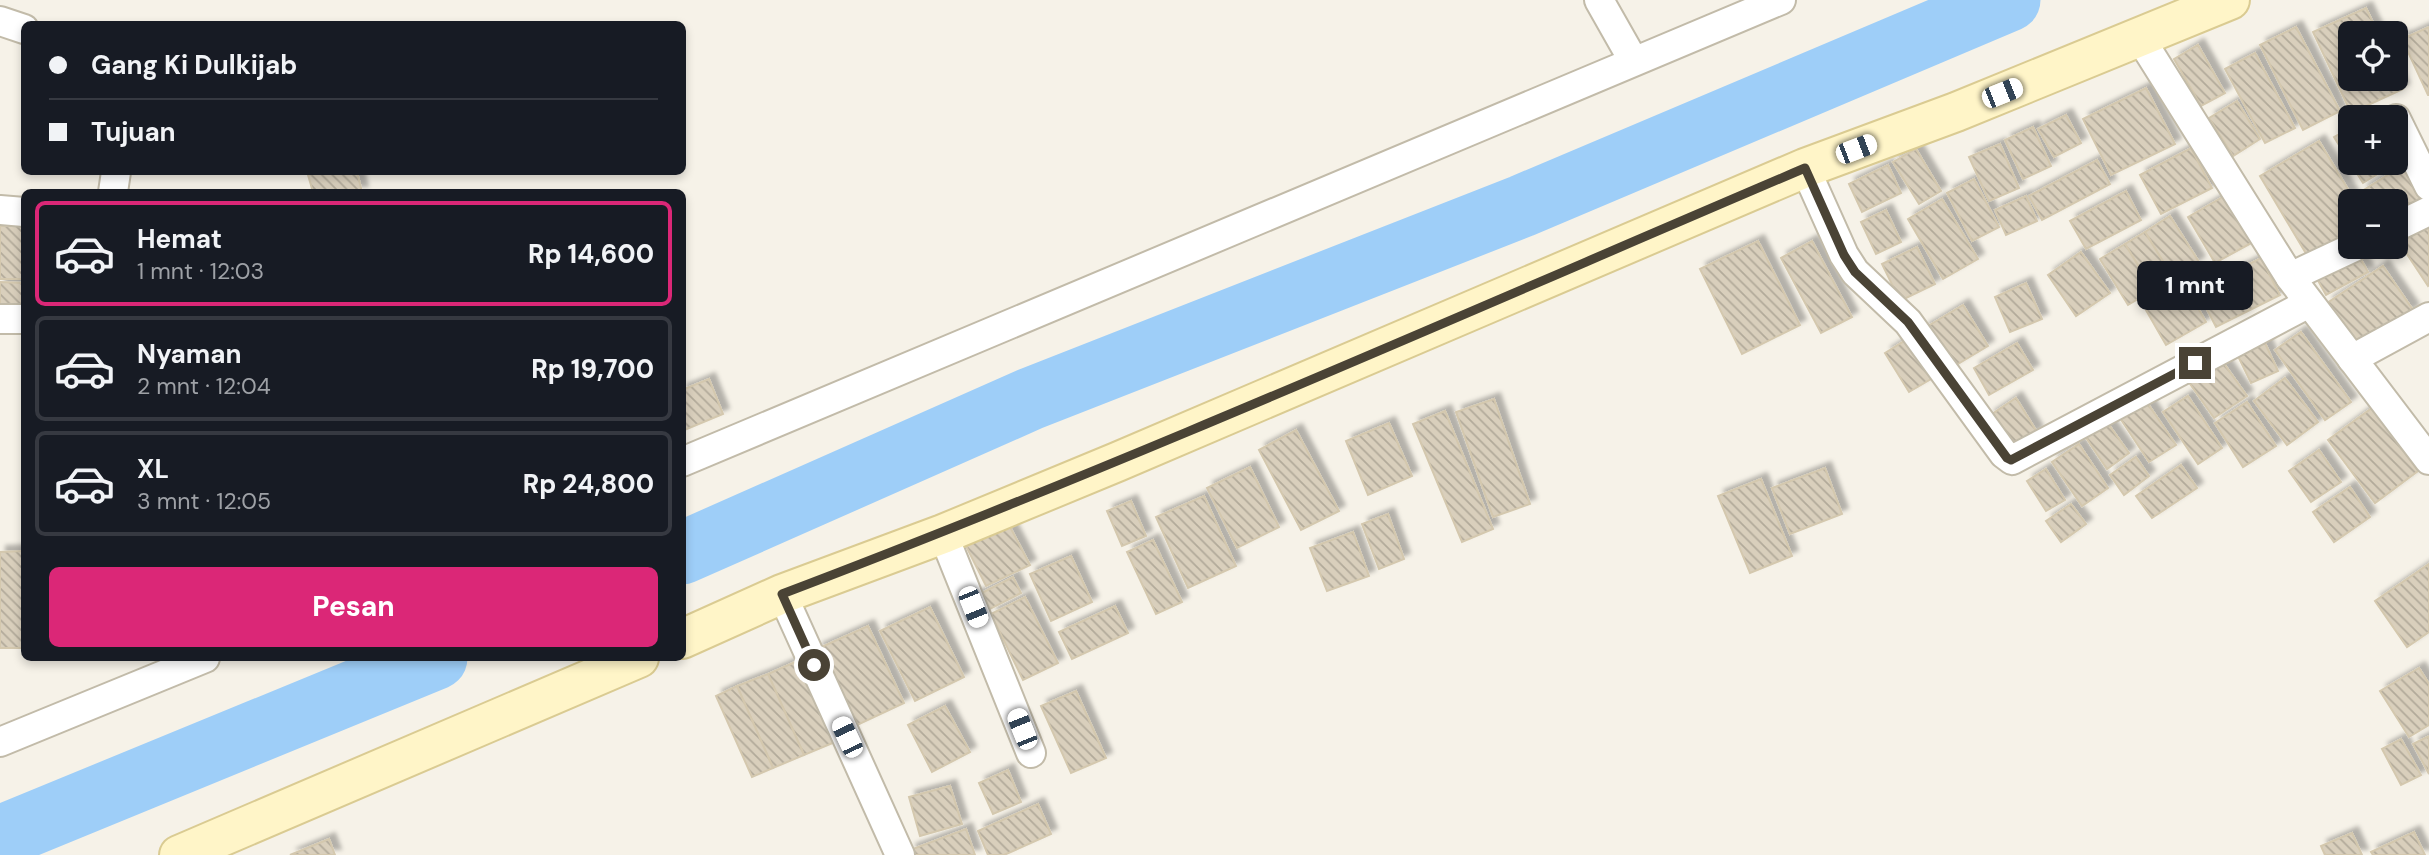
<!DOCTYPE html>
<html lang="id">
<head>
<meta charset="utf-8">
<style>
	body { margin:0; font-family:"DM Sans",sans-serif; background:#242831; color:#f1f3f6; height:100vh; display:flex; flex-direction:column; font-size:26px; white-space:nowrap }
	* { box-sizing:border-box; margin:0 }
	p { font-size:23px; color:#9ea1a6 }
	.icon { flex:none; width:38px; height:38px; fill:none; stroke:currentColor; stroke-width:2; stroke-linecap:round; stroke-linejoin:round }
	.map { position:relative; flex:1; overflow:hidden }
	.panel { position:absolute; left:21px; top:189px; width:665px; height:472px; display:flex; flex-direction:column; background:#171b24; border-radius:10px; box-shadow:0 4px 10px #0003 }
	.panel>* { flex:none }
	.guide { position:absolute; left:21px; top:21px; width:665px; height:154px; border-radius:10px; box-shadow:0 4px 10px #0003; display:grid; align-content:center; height:154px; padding:0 28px; background:#171b24 }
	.fabs { position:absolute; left:2338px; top:21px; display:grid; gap:14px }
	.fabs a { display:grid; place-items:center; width:70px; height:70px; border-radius:10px; background:#171b24; box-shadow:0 4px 10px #0003; font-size:35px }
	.end { position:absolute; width:32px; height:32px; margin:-16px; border:9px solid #4a4335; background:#fff; box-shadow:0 0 0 4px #fff }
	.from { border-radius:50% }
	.bubble { position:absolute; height:49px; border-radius:10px; background:#171b24; box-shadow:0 4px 10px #0003; font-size:23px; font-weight:800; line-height:49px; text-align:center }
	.car { position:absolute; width:21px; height:42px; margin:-21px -10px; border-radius:9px; box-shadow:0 0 5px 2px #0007; background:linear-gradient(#fff 24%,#345 0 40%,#fff 0 76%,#345 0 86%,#fff 0) }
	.guide b { display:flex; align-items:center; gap:24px; height:66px; font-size:26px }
	.guide b+b { border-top:2px solid #363941 }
	.guide i { width:18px; height:18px; background:#f1f3f6 }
	ul { padding:12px 0 0; list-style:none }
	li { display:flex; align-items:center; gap:21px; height:105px; margin:0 14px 10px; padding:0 14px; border:4px solid #363941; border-radius:10px }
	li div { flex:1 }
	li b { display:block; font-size:26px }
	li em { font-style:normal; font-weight:800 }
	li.active { border-color:#db2777 }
	li>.icon { width:63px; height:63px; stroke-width:1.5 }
	.button { display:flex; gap:14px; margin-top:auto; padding:14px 28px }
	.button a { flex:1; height:80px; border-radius:10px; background:#db2777; color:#fff; font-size:28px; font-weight:800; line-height:80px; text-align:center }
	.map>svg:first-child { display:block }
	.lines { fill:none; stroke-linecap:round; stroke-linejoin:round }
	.river { stroke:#9ecef8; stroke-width:63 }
	.building { fill:url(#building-back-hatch); stroke:#d4c8ae; stroke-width:2; filter:url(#shadow) }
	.street-casing { stroke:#c2bba9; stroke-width:32 }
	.secondary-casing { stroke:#dacb92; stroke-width:42 }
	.street { stroke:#fff; stroke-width:28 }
	.secondary { stroke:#fff5c8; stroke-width:38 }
	.route { stroke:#4a4335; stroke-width:9 }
</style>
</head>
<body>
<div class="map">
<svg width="2429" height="855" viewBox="0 0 2429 855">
	<defs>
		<pattern id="building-back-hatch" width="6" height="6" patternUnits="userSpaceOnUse" patternTransform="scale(1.75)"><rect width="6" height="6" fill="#d9cfbc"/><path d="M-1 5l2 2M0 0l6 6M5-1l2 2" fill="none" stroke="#b2aa9a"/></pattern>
		<filter id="shadow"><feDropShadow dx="6" dy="-6" stdDeviation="2" flood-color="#0004"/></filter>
	</defs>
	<rect width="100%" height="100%" fill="#f6f2e8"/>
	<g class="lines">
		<g class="river">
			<path d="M682,553L1030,399L1522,206L2009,0"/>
			<path d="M0,837L436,658"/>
		</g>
	</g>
	<g class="building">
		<path d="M2366,8L2378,33H2350V79H2396V73L2403,89L2351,113L2313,32Z"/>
		<path d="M2296,27L2340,111L2303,130L2260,45Z"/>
		<path d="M2429,27V95H2428L2402,39Z"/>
		<path d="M2198,45L2225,93L2201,106L2174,59Z"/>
		<path d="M2255,53L2295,128L2265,143L2225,69Z"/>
		<path d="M2146,88L2175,144L2111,175L2083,119Z"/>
		<path d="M2237,101L2260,139L2233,156L2209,118Z"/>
		<path d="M2066,115L2081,143L2054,157L2038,129Z"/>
		<path d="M2033,127L2051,166L2023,179L2005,140Z"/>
		<path d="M2350,128V163L2394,164L2363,183L2334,137Z"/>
		<path d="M2319,141L2355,201H2350V232L2308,257L2260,176Z"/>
		<path d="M2000,144L2019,188L1989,201L1969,157Z"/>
		<path d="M2191,148L2212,188L2161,214L2140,175Z"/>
		<path d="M1916,149L1941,191L1919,204L1893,162Z"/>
		<path d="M2097,160L2110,184L2042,220L2029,196Z"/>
		<path d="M1888,165L1901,193L1862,212L1849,184Z"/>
		<path d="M2404,165L2425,200L2396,218V201H2368L2362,191Z"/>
		<path d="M321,172H357L362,192H313L308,175Z"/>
		<path d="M1974,179L1999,227L1972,241L1947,193Z"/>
		<path d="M2126,191L2141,220L2086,249L2070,221Z"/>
		<path d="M2228,194L2255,241L2215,263L2188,217Z"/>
		<path d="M2026,196L2037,221L2006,235L1995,210Z"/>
		<path d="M1942,199L1978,259L1943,279L1908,219Z"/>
		<path d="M1886,210L1901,242L1876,254L1861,222Z"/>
		<path d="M2170,216L2199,262L2173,278L2145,232Z"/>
		<path d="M2429,223V285L2428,286L2399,242Z"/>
		<rect x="0" y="226" width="24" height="53"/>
		<path d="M2145,232L2173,278L2153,290L2125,244Z"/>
		<path d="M1758,241L1800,325L1742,354L1700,269Z"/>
		<path d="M1812,241L1852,317L1821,333L1781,258Z"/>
		<path d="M2125,244L2153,290L2128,305L2100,259Z"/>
		<path d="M1917,247L1935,284L1900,301L1882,264Z"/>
		<path d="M2081,252L2110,293L2076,316L2048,275Z"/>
		<path d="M2358,254L2368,272L2326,295L2316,277Z"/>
		<path d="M2261,258L2280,295L2216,327L2197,290Z"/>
		<path d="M2383,266L2413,310L2357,347L2327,303Z"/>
		<path d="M0,282L24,283V314L0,312Z"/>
		<path d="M2026,283L2042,319L2010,332L1995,297Z"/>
		<path d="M2186,287L2206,322L2166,345L2146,310Z"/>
		<path d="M1963,305L1988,346L1948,370L1923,329Z"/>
		<path d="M2301,332L2351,402L2325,420L2275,350Z"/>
		<path d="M1914,335L1938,375L1909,392L1885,353Z"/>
		<path d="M2264,341L2278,371L2251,383L2237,354Z"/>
		<path d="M2017,343L2033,370L1989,395L1974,368Z"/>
		<path d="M2220,358L2247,396L2214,418L2188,381Z"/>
		<path d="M2285,378L2318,422L2287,445L2254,401Z"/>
		<path d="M709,379L723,414L682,431V390Z"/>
		<path d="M2188,396L2222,448L2198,464L2163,412Z"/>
		<path d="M2016,398L2037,432L2010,449L1989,416Z"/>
		<path d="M1494,399L1530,504L1493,517L1456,412Z"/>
		<path d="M2146,401L2176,445L2149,462L2120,418Z"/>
		<path d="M2247,402L2276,446L2243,467L2215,423Z"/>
		<path d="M2372,408L2418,471L2375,503L2328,440Z"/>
		<path d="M1445,411L1493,529L1462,542L1413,424Z"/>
		<path d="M2104,418L2129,453L2107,469L2083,433Z"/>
		<path d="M1389,423L1412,476L1368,495L1346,441Z"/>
		<path d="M1296,430L1339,511L1301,530L1259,450Z"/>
		<path d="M2079,444L2108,488L2082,506L2052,462Z"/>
		<path d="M2319,450L2341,482L2311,502L2289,471Z"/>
		<path d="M2136,457L2149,476L2124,495L2110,475Z"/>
		<path d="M2181,465L2197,488L2152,518L2136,496Z"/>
		<path d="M1250,467L1279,527L1237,548L1207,488Z"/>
		<path d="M1825,468L1842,514L1790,534L1772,488Z"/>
		<path d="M2046,469L2065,500L2046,511L2027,481Z"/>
		<path d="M1761,479L1792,556L1750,573L1718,496Z"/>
		<path d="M2350,487L2370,517L2334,542L2313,512Z"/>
		<path d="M1204,496L1236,566L1188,588L1156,517Z"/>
		<path d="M1131,501L1146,536L1122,546L1107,511Z"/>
		<path d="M2071,504L2086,524L2061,542L2046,521Z"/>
		<path d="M1388,514L1404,559L1379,569L1362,524Z"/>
		<path d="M1009,525L1030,565L986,586L966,546Z"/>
		<path d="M1353,532L1369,576L1327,591L1310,548Z"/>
		<path d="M1153,540L1182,602L1156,614L1127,552Z"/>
		<path d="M24,551V648H0V552Z"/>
		<path d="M1071,556L1092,602L1051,621L1030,574Z"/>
		<path d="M2429,564V632L2407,647L2375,601Z"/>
		<path d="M1013,577L1021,593L980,614L972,598Z"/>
		<path d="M1025,597L1058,663L1023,680L991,614Z"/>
		<path d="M1115,606L1128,633L1072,659L1059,632Z"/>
		<path d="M930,607L964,677L915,701L880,631Z"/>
		<path d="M868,626L904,703L853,727L817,649Z"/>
		<path d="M804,658L840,740L804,755L768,674Z"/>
		<path d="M2419,668L2429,684V725L2409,737L2380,691Z"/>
		<path d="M768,674L804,755L773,768L737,686Z"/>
		<path d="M737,686L773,768L752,777L716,696Z"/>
		<path d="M1076,691L1106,758L1071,773L1041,706Z"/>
		<path d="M945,706L970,752L932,772L908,725Z"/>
		<path d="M2429,736V774L2413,744Z"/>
		<path d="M2401,739L2421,775L2401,785L2382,749Z"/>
		<path d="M1008,770L1021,802L993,814L979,783Z"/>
		<path d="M950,786L962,824L920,836L909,797Z"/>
		<path d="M1038,804L1051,834L1004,855H988L978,831Z"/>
		<path d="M966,829L975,855H912L910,850Z"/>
		<path d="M2414,832L2425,855H2373L2371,852Z"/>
		<path d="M2352,833L2362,855H2325L2321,846Z"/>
		<path d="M329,839L335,855H290Z"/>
	</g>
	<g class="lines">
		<defs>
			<g id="street">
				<path d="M1599,0L1633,60"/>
				<path d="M0,21L24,29"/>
				<path d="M2140,38L2290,277L2429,460"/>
				<path d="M2396,119L2429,186"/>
				<path d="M1805,168L1844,255L1855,272L1908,322L2004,454L2012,460L2309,303"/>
				<path d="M113,192L116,172"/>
				<path d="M0,210L24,212"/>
				<path d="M2396,227L2429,211"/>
				<path d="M2290,277L2354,247"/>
				<path d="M0,319H24"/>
				<path d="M2352,359L2429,317"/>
				<path d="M682,462L1781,0"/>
				<path d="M943,534L1031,753"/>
				<path d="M782,594L900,855"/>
				<path d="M0,742L205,658"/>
			</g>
			<g id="secondary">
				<path d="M682,639L782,594L943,534L1117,462L1805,168L1956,112L2230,0"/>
				<path d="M179,855L639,658"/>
			</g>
		</defs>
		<use href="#street" class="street-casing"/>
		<use href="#secondary" class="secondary-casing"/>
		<use href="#street" class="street"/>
		<use href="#secondary" class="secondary"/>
	</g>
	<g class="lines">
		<path class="route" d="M814,665L782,594C1128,463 1465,313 1805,168L1844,255L1855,272L1908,322L2007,458L2011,460L2195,363"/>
	</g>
</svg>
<div class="fabs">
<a><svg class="icon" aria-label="locate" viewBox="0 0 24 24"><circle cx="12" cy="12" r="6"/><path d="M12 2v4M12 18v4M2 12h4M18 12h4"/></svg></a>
<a>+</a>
<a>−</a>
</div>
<i class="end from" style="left:814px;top:665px"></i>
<i class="end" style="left:2195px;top:363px"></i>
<div class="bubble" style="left:2137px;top:261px;width:116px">1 mnt</div>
<i class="car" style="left:2002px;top:93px;rotate:68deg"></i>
<i class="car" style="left:1856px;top:149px;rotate:69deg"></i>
<i class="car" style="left:973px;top:607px;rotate:158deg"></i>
<i class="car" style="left:1022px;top:729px;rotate:338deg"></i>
<i class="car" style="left:847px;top:737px;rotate:335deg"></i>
<div class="guide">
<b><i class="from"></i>Gang Ki Dulkijab</b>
<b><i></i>Tujuan</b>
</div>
<section class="panel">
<ul>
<li class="active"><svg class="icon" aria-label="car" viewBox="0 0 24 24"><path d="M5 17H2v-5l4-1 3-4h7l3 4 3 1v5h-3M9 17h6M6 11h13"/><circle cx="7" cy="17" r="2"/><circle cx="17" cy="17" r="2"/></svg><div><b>Hemat</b><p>1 mnt · 12:03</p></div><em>Rp 14,600</em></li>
<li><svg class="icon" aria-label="car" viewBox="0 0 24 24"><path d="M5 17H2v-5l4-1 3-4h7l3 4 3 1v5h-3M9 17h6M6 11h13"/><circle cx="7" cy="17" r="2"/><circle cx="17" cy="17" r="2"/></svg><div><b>Nyaman</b><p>2 mnt · 12:04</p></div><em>Rp 19,700</em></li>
<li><svg class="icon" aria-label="car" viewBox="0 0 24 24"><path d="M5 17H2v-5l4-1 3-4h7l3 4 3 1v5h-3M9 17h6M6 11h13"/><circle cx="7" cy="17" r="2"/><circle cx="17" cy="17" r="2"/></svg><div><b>XL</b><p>3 mnt · 12:05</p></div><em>Rp 24,800</em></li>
</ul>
<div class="button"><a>Pesan</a></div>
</section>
</div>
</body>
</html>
